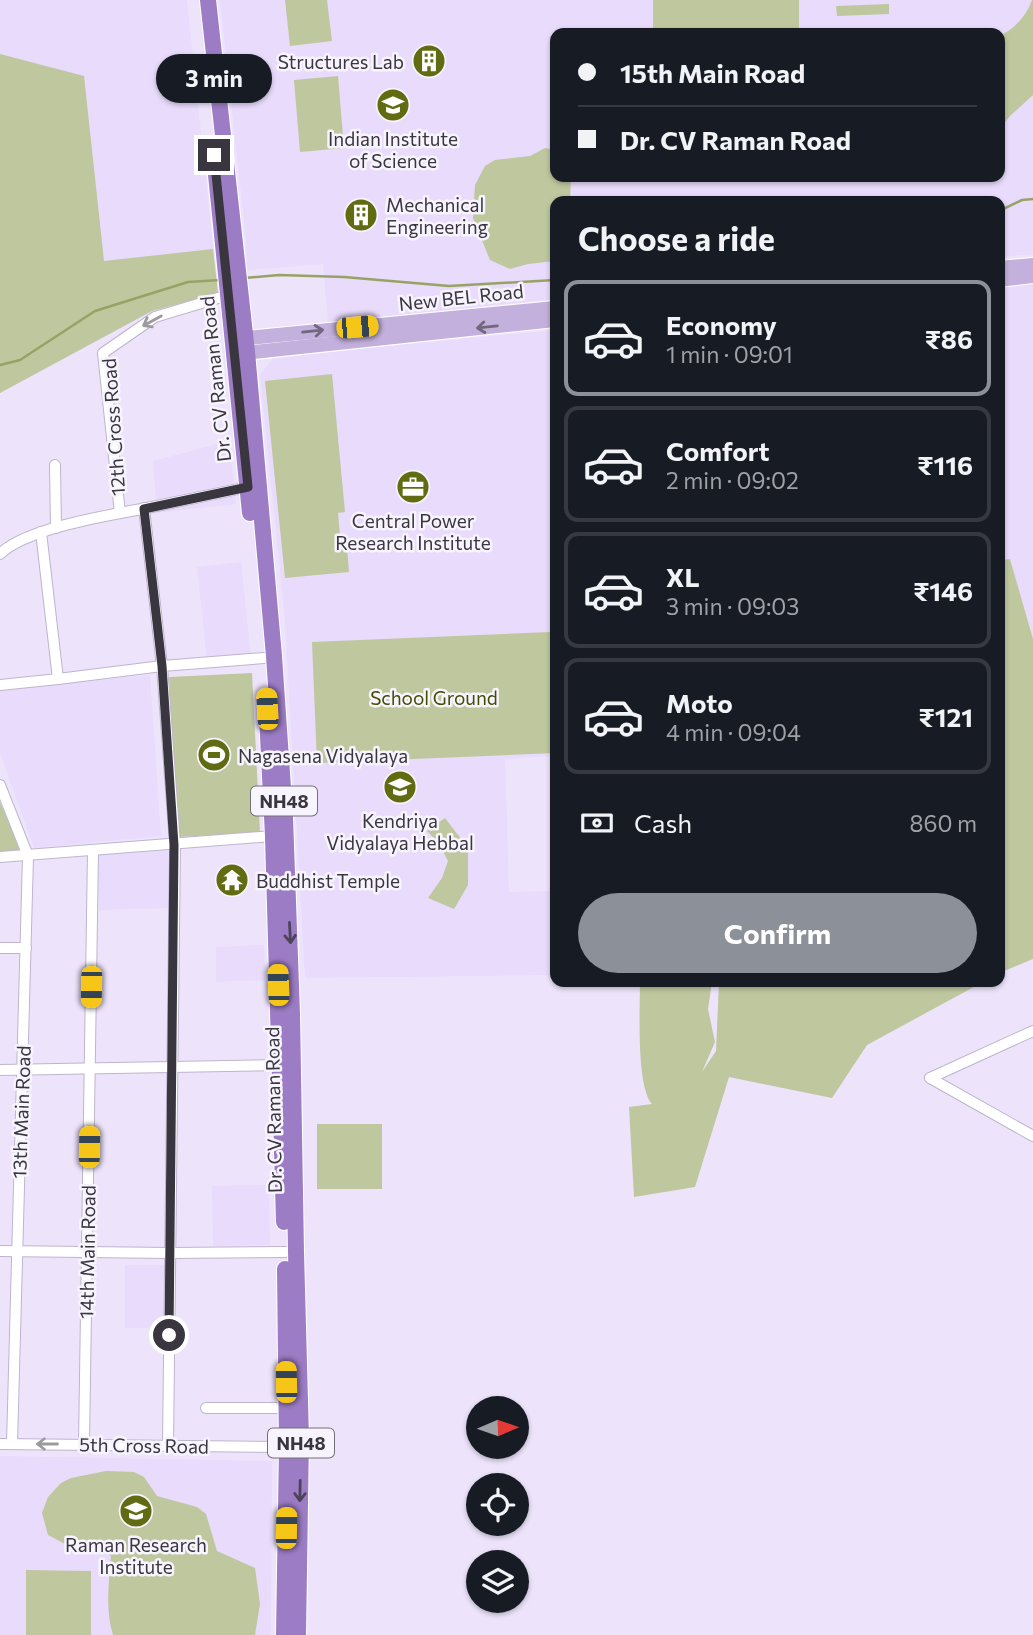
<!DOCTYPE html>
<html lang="en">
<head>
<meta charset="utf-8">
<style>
	body { margin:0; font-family:Commissioner,sans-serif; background:#20242c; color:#f1f3f6; height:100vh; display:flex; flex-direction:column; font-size:26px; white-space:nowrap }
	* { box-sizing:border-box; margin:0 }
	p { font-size:23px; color:#9ea1a6 }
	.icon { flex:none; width:38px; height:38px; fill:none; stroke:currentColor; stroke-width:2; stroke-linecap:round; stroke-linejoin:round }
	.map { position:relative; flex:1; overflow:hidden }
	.sheet { position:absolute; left:550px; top:196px; width:455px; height:791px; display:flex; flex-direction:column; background:#171b24; border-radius:14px; box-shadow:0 2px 5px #0004 }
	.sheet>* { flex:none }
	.top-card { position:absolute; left:550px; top:28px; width:455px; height:154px; border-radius:14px; box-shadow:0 2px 5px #0004; display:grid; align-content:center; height:154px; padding:0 28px; background:#171b24 }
	.needle { width:46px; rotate:88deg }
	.buttons { position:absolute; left:466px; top:1396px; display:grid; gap:14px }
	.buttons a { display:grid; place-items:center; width:63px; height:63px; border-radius:50%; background:#171b24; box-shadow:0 2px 5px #0004; font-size:35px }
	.end { position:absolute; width:32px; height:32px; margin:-16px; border:9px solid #39363f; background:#fff; box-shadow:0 0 0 4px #fff }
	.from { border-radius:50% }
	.bubble { position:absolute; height:49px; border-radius:24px; background:#171b24; box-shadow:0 2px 5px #0004; font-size:23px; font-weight:700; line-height:49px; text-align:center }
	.car { position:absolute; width:21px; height:42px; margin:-21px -10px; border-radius:9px; box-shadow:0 0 5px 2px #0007; background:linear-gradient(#f5c518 24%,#345 0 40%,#f5c518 0 76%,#345 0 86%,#f5c518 0) }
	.top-card b { display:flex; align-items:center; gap:24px; height:66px; font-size:26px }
	.top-card b+b { border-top:2px solid #363941 }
	.top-card i { width:18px; height:18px; background:#f1f3f6 }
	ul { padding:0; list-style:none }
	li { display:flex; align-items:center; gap:21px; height:116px; margin:0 14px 10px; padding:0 14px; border:4px solid #363941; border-radius:14px }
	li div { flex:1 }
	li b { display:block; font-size:26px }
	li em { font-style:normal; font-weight:700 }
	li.on { border-color:#8c9099 }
	li>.icon { width:63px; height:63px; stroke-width:1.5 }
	h2 { padding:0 28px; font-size:32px; line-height:84px }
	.pay { display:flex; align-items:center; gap:18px; height:77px; padding:0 28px; font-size:26px }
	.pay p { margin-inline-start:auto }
	.button { display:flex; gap:14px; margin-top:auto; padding:14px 28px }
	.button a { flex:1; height:80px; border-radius:42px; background:#8c9099; color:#fff; font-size:28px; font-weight:700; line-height:80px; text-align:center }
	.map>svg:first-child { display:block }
	.built { fill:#e8dbfb; fill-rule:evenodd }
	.green { fill:#bfc79f }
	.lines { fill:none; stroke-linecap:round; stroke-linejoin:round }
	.stream { stroke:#98a265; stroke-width:2.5 }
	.minor-casing { stroke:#beb5cd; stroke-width:12 }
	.major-casing { stroke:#fff; stroke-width:16 }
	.highway-casing { stroke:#fff; stroke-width:18 }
	.minor { stroke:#fff; stroke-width:10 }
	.major { stroke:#c4b0dc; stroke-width:14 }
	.highway { stroke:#9c7cc5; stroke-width:16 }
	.oneway { stroke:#9c9a9f }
	.oneway2 { stroke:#71677e }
	.oneway3 { stroke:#4d445a }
	.route { stroke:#39363f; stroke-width:9 }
	.labels { text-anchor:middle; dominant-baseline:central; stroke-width:5; stroke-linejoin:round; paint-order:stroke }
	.shield { fill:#f8f4fe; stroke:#726f78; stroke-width:2 }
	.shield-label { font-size:18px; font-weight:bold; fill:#39363f }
	.poi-label { font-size:19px; fill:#39363f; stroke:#f8f4fe }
	.street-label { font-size:19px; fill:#39363f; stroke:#f8f4fe }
	.park-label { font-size:19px; fill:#444c00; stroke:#f8f4fe }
</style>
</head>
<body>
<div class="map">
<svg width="1033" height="1635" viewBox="0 0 1033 1635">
	<rect width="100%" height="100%" fill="#ede4fc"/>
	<g class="built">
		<path d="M0,0H187L218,293L152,311L0,393Z"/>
		<path d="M220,0H1033V254L999,257V201H555V299L328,322L323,264L247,270L246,241ZM555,33H999V177H555Z"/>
		<path d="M1033,283V639L1010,559L999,560V286Z"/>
		<path d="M555,330V756L505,759L509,892L555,891V975L305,978L285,621L260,375L274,357Z"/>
		<path d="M229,441L236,504L157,513L153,461Z"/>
		<path d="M241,562L251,657L207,661L197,567Z"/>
		<path d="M150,675L161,836L34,848L0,753V690Z"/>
		<path d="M168,851L170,908L99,910L98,852Z"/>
		<path d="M264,945L265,980L216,982V947Z"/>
		<path d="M269,1185L270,1245L213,1246L212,1186Z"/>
		<rect x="125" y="1265" width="41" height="63"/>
		<path d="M0,1456L272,1461L271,1635H0Z"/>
	</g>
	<g class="green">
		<path d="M285,0H327L332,41L290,46Z"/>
		<rect x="653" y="0" width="146" height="33"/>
		<path d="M1032,0H1033V95L1010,116L999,130V36C1015,29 1026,16 1032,0Z"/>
		<path d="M889,4V14L837,16L836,6Z"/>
		<path d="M0,54L84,76L104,261L213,249L218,293L152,311L0,393Z"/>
		<path d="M338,76L344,148L300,152L294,80Z"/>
		<path d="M545,148L555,150V177H571L570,201H555V261L528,264L510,269L490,260L473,218L475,185L485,166L495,160L530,156Z"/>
		<path d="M332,374L345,512L338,513L340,536H346L349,572L285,578L265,381Z"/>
		<path d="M1010,559L1033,639V959L999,973V560Z"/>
		<path d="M550,632L555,753L317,763L312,642Z"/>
		<path d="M252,673L260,833L177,837L169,677Z"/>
		<path d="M0,802L21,851L0,852Z"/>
		<path d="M445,818L468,848V885L454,909L428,898L442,878L448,861L439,843L427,831Z"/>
		<path d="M640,982H712L708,1009L715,1042L702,1072L716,1051L719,982H983L867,1045L832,1098L729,1077L695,1187L634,1197L629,1107L652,1104C636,1086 640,1008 640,982Z"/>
		<rect x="317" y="1124" width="65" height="65"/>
		<path d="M106,1471L134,1472L144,1477L157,1496L197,1507L206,1514L217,1551L255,1568L260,1604L255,1635H113C105,1609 109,1583 111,1556L103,1549L69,1546L48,1535L42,1513L48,1497L61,1483L71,1478Z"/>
		<path d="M26,1570L91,1571V1635H26Z"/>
	</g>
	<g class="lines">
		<g class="stream">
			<path d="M999,211L1022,200L1033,199"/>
			<path d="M244,278L279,275L344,277L449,286L555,280"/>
			<path d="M0,365L20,360L95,311L188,282L220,280"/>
		</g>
		<defs>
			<g id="minor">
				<path d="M55,465L56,528"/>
				<path d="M144,508L162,666L175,845L168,1445"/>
				<path d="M120,513L103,353L155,317L228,295"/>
				<path d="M0,554C26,528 110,515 147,508C181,501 214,494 248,487"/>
				<path d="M58,679L162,666L264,658"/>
				<path d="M0,685L58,679L41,532"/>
				<path d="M0,785L28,856L12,1444"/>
				<path d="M0,857L273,836"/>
				<path d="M0,948H26"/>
				<path d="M0,1070L280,1065"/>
				<path d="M930,1078L1033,1136"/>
				<path d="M930,1078L1033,1031"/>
				<path d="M0,1251L170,1253L285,1252"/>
				<path d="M206,1408H287"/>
				<path d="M0,1444L287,1447"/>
				<path d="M84,1444L93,851"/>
			</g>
			<g id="major">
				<path d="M999,268L1033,265"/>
				<path d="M999,280L1033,276"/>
				<path d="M237,339L555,308"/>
				<path d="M236,354L555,320"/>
			</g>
			<g id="highway">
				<path d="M208,0L247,352L274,656L285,817L292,1014L296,1252L301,1438L298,1635"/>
				<path d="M213,145L250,513"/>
				<path d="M266,696L273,836L284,1222"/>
				<path d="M284,1635L287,1447L285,1269"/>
			</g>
		</defs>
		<use href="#minor" class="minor-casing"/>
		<use href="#major" class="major-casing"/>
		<use href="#highway" class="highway-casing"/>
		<use href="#minor" class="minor"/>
		<use href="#major" class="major"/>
		<use href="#highway" class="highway"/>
	</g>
	<defs><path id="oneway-shaft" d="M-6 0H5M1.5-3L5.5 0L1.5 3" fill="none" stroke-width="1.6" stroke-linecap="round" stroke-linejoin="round" transform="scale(1.75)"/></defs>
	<g class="oneway">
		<use href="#oneway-shaft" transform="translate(152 321) rotate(151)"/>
		<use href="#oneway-shaft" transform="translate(47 1444) rotate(-180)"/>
	</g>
	<g class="oneway2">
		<use href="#oneway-shaft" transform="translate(487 327) rotate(174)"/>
		<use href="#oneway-shaft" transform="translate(313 331) rotate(-6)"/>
	</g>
	<g class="oneway3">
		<use href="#oneway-shaft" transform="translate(290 933) rotate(87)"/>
		<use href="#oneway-shaft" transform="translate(300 1491) rotate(91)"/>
	</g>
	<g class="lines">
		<path class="route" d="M169,1335L174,845L162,666L144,509L248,487L214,155"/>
	</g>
	<defs>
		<symbol id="building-disc" viewBox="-11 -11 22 22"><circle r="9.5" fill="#616b11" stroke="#f8f4fe"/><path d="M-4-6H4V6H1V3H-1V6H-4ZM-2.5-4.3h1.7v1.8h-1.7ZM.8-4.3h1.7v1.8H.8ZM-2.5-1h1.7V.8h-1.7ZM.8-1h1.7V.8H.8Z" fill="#fff"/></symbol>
		<symbol id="university-disc" viewBox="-11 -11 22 22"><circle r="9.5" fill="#616b11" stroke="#f8f4fe"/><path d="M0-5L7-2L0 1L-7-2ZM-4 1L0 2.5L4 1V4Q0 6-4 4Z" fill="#fff"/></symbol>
		<symbol id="office-disc" viewBox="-11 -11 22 22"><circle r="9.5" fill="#616b11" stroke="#f8f4fe"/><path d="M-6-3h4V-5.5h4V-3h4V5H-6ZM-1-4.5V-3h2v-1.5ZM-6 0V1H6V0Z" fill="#fff"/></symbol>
		<symbol id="stadium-disc" viewBox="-11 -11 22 22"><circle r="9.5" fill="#616b11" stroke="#f8f4fe"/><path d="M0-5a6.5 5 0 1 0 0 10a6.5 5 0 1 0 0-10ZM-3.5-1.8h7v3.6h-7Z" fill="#fff"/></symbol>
		<symbol id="school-disc" viewBox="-11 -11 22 22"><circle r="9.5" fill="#616b11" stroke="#f8f4fe"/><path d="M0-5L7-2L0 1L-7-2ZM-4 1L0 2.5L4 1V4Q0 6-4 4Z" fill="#fff"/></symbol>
		<symbol id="temple-disc" viewBox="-11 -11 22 22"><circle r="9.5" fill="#616b11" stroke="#f8f4fe"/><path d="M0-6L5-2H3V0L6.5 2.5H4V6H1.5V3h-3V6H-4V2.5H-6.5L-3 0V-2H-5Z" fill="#fff"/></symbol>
	</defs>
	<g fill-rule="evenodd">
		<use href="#building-disc" x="410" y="42" width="38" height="38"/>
		<use href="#university-disc" x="374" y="86" width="38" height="38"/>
		<use href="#building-disc" x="342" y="196" width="38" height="38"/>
		<use href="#office-disc" x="394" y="468" width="38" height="38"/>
		<use href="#stadium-disc" x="195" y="736" width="38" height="38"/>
		<use href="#school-disc" x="381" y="768" width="38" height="38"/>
		<use href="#temple-disc" x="213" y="861" width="38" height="38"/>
		<use href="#university-disc" x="117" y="1492" width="38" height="38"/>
	</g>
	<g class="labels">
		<g class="shield">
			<rect x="251" y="786.5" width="66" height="29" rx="5"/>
			<rect x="268" y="1428.5" width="66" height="29" rx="5"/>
		</g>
		<g class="shield-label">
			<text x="284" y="801">NH48</text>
			<text x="301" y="1443">NH48</text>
		</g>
		<g class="poi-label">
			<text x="404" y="61" text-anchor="end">Structures Lab</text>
			<text x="393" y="138">Indian Institute<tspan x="393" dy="22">of Science</tspan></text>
			<text x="386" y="204" text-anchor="start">Mechanical<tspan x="386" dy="22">Engineering</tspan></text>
			<text x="413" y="520">Central Power<tspan x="413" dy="22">Research Institute</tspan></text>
			<text x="238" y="755" text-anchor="start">Nagasena Vidyalaya</text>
			<text x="400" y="820">Kendriya<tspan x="400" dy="22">Vidyalaya Hebbal</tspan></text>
			<text x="256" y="880" text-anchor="start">Buddhist Temple</text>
			<text x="136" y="1544">Raman Research<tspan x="136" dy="22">Institute</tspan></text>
		</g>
		<g class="street-label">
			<text transform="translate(461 297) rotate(-6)">New BEL Road</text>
			<text transform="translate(215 379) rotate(-96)">Dr. CV Raman Road</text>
			<text transform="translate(113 427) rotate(-94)">12th Cross Road</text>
			<text transform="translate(273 1110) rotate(-91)">Dr. CV Raman Road</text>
			<text transform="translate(21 1112) rotate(-88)">13th Main Road</text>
			<text transform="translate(87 1252) rotate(-89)">14th Main Road</text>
			<text transform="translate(144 1445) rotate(1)">5th Cross Road</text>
		</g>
		<g class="park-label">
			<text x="434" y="697">School Ground</text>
		</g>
	</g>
</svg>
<div class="buttons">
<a><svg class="needle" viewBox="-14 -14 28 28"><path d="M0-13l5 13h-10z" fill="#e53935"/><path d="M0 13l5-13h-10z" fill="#9ea1a6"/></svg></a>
<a><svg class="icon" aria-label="locate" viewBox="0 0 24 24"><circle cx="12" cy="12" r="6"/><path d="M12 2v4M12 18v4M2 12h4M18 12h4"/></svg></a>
<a><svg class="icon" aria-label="layers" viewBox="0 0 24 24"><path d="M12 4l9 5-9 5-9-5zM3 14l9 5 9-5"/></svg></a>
</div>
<i class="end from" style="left:169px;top:1335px"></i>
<i class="end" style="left:214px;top:155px"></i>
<div class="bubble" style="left:156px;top:54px;width:116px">3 min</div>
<i class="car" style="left:357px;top:327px;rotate:85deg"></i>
<i class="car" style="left:267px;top:709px;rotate:357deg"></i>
<i class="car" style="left:278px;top:985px;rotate:358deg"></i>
<i class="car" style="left:91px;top:987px;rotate:181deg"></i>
<i class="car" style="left:89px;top:1147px;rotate:1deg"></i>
<i class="car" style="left:286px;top:1382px;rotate:359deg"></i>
<i class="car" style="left:286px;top:1528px;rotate:1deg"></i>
<div class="top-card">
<b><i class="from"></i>15th Main Road</b>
<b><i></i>Dr. CV Raman Road</b>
</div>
<section class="sheet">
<h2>Choose a ride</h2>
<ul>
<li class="on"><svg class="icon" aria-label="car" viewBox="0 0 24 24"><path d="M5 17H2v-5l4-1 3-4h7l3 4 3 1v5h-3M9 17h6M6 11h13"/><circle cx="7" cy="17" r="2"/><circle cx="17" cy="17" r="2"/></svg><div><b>Economy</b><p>1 min · 09:01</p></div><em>₹86</em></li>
<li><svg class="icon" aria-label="car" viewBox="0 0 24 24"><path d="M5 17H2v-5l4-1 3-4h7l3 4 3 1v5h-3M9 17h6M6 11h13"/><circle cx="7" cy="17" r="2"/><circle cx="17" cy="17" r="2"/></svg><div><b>Comfort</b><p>2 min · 09:02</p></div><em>₹116</em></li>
<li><svg class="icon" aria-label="car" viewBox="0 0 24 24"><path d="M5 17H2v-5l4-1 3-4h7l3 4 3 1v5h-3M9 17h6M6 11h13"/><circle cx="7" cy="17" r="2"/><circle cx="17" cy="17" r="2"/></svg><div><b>XL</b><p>3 min · 09:03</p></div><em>₹146</em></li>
<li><svg class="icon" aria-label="car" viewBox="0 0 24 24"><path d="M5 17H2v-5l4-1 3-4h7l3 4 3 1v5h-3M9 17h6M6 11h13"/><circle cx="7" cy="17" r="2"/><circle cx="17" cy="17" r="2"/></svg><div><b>Moto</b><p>4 min · 09:04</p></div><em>₹121</em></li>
</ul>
<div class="pay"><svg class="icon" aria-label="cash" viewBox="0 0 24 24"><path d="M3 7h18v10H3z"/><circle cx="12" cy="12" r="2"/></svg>Cash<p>860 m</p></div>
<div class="button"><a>Confirm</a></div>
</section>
</div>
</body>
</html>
